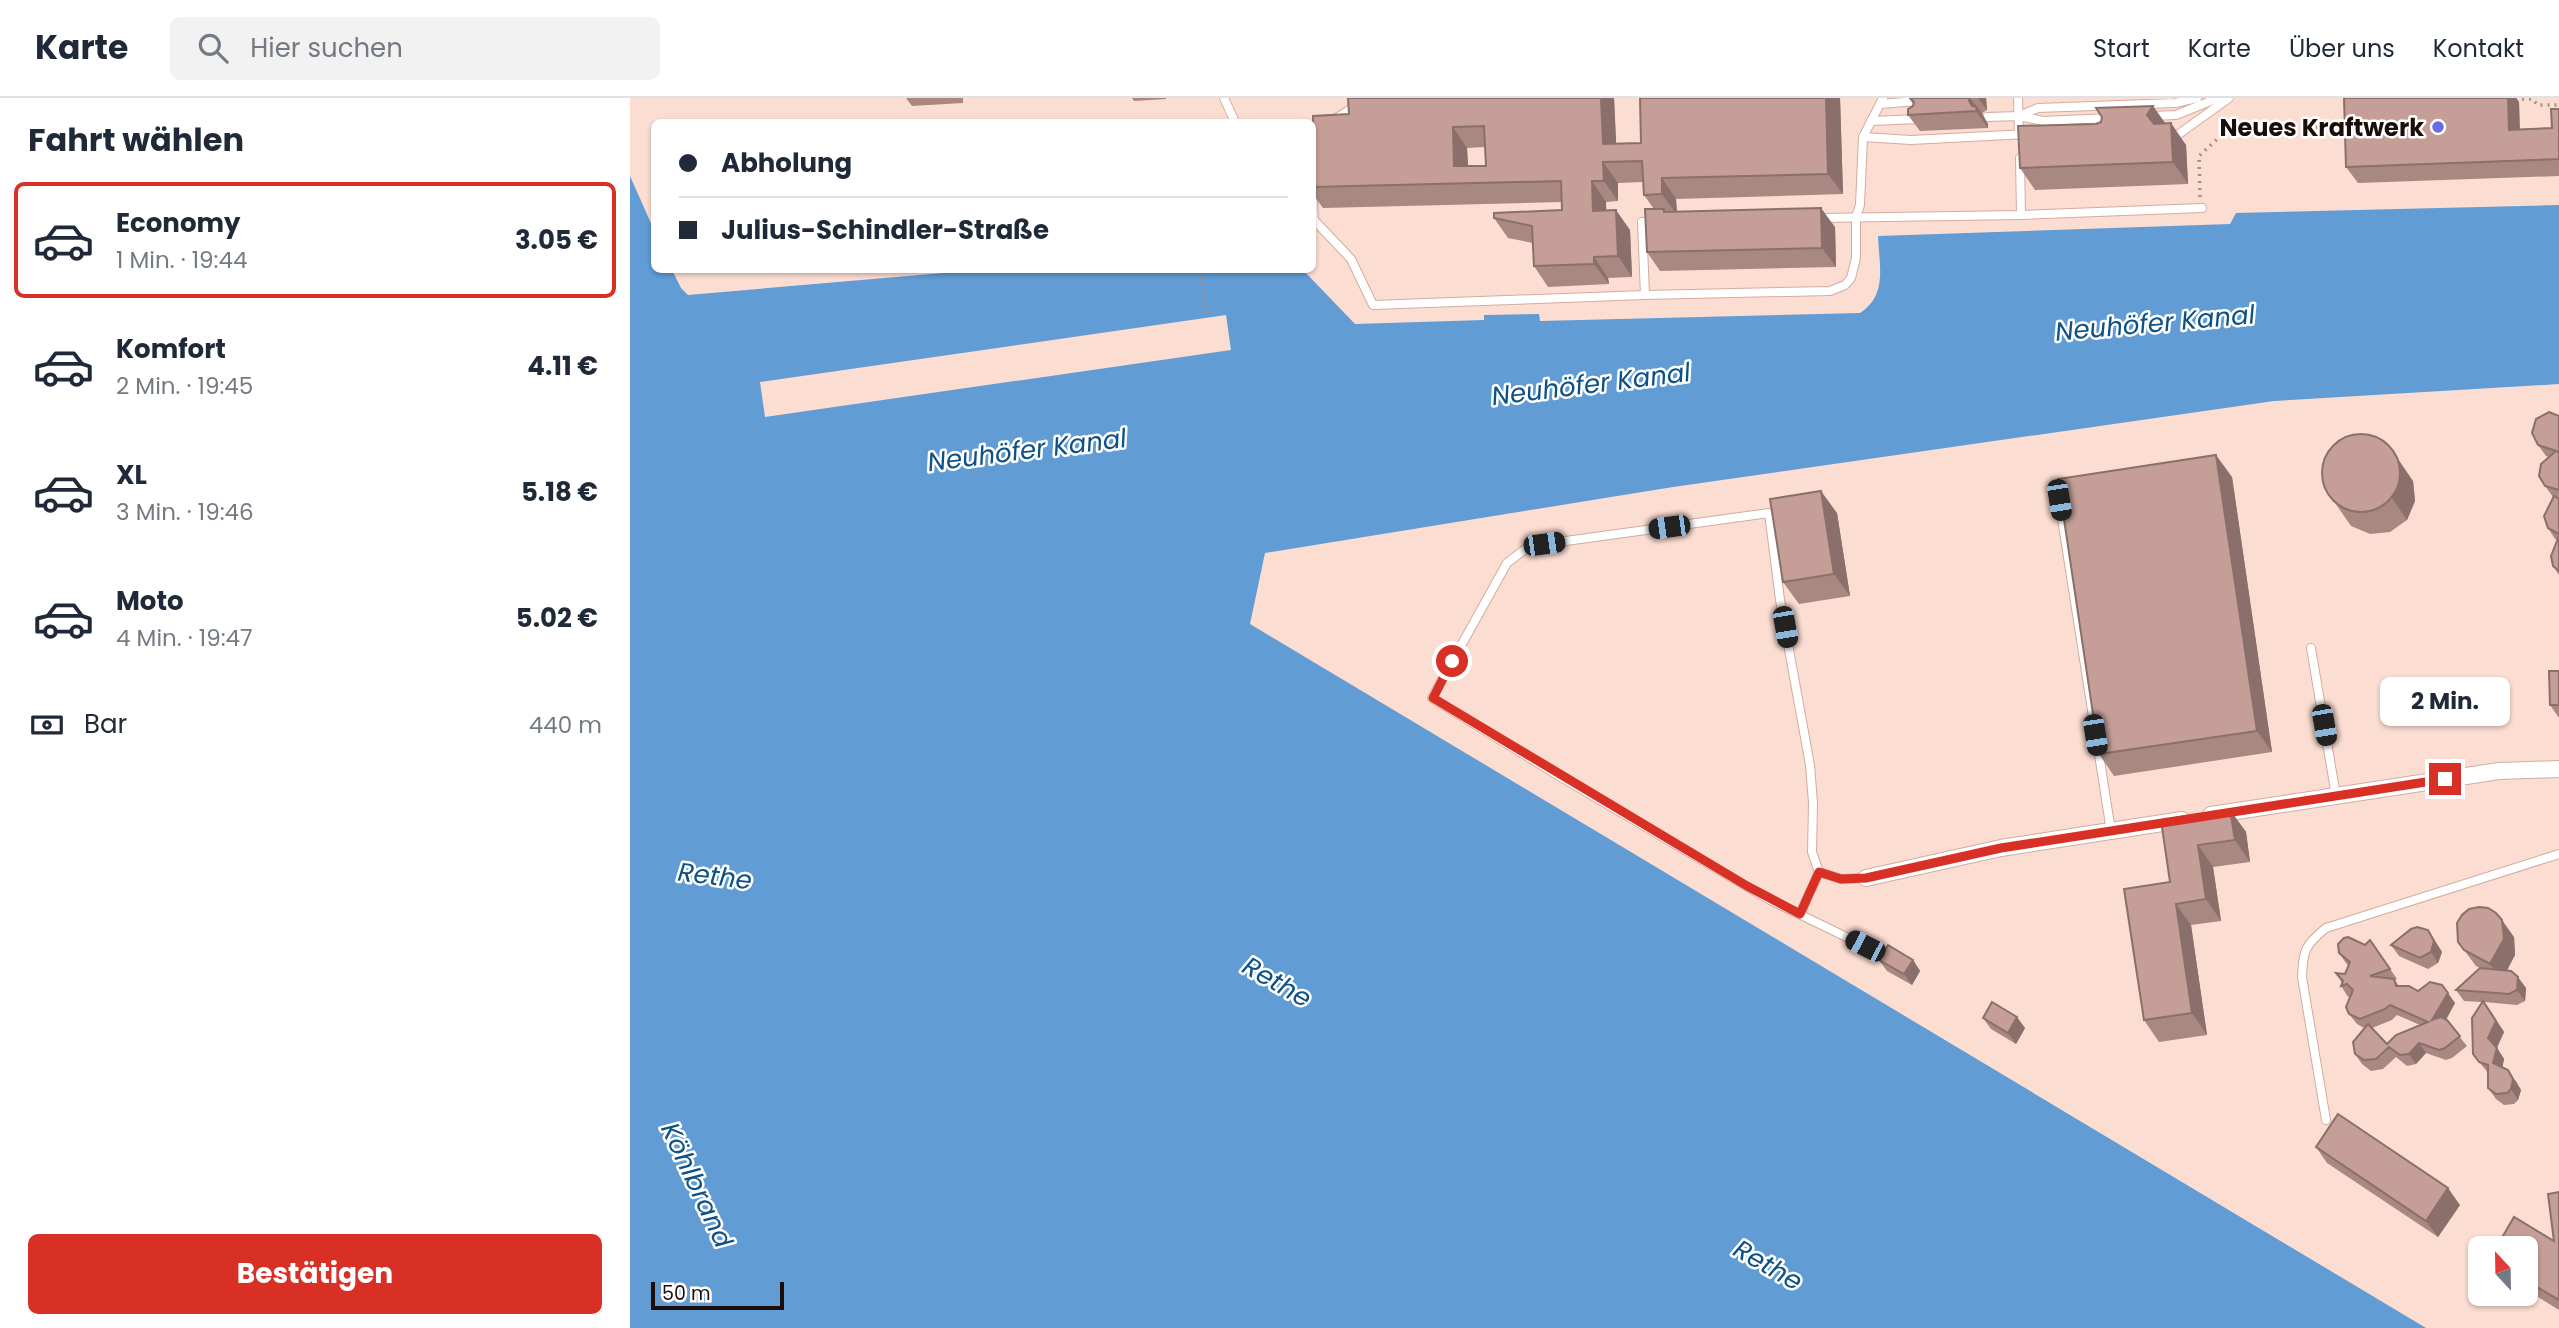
<!DOCTYPE html>
<html lang="de">
<head>
<meta charset="utf-8">
<style>
	body { margin:0; font-family:Poppins,sans-serif; background:#f2f2f3; color:#1f2937; height:100vh; display:flex; flex-direction:column; font-size:26px; white-space:nowrap }
	* { box-sizing:border-box; margin:0 }
	p { font-size:23px; color:#747a83 }
	.icon { flex:none; width:38px; height:38px; fill:none; stroke:currentColor; stroke-width:2; stroke-linecap:round; stroke-linejoin:round }
	.map { position:relative; flex:1; overflow:hidden }
	.drawer { display:flex; flex-direction:column; background:#fff; width:630px }
	.drawer>* { flex:none }
	.guide { position:absolute; left:21px; top:21px; width:665px; height:154px; border-radius:10px; box-shadow:0 2px 5px #0004; display:grid; align-content:center; height:154px; padding:0 28px; background:#fff }
	.needle { width:46px; rotate:338deg }
	.fabs { position:absolute; left:1838px; top:1138px; display:grid; gap:14px }
	.fabs a { display:grid; place-items:center; width:70px; height:70px; border-radius:10px; background:#fff; box-shadow:0 2px 5px #0004; font-size:35px }
	.scale { position:absolute; left:21px; bottom:18px; width:133px; box-sizing:border-box; padding-left:7px; border:4px solid #1b0e0a; border-top:0; font-size:19px; line-height:24px; white-space:nowrap; color:#1b0e0a; -webkit-text-stroke:5px #fff; paint-order:stroke }
	.end { position:absolute; width:32px; height:32px; margin:-16px; border:9px solid #d93025; background:#fff; box-shadow:0 0 0 4px #fff }
	.from { border-radius:50% }
	.bubble { position:absolute; height:49px; border-radius:10px; background:#fff; box-shadow:0 2px 5px #0004; font-size:23px; font-weight:700; line-height:49px; text-align:center }
	.car { position:absolute; width:21px; height:42px; margin:-21px -10px; border-radius:9px; box-shadow:0 0 5px 2px #0007; background:linear-gradient(#222 24%,#8ab4d8 0 40%,#222 0 76%,#8ab4d8 0 86%,#222 0) }
	.guide b { display:flex; align-items:center; gap:24px; height:66px; font-size:26px }
	.guide b+b { border-top:2px solid #e0e1e3 }
	.guide i { width:18px; height:18px; background:#1f2937 }
	ul { padding:0; list-style:none }
	li { display:flex; align-items:center; gap:21px; height:116px; margin:0 14px 10px; padding:0 14px; border:4px solid transparent; border-radius:10px }
	li div { flex:1 }
	li b { display:block; font-size:26px }
	li em { font-style:normal; font-weight:700 }
	li.current { border-color:#d93025 }
	li>.icon { width:63px; height:63px; stroke-width:1.5 }
	h2 { padding:0 28px; font-size:32px; line-height:84px }
	.pay { display:flex; align-items:center; gap:18px; height:77px; padding:0 28px; font-size:26px }
	.pay p { margin-inline-start:auto }
	.action { display:flex; gap:14px; margin-top:auto; padding:14px 28px }
	.action a { flex:1; height:80px; border-radius:10px; background:#d93025; color:#fff; font-size:28px; font-weight:700; line-height:80px; text-align:center }
	header { display:flex; align-items:center; gap:42px; box-sizing:border-box; height:98px; padding:0 35px; background:#fff; border-bottom:2px solid #e0e1e3 }
	header strong { font-size:33px }
	nav { display:flex; gap:38px; margin-inline-start:auto; font-size:24px }
	.search { width:490px; height:63px; background:#f2f2f3; display:flex; align-items:center; gap:18px; box-sizing:border-box; padding:0 24px; border-radius:10px; color:#747a83; font-size:26px }
	main { display:flex; flex:1; min-height:0 }
	.map>svg:first-child { display:block }
	.water { fill:#619cd4 }
	.pier { fill:#fcddd2 }
	.lines { fill:none; stroke-linecap:round; stroke-linejoin:round }
	.lane-casing { stroke:#d2ad9f; stroke-width:10 }
	.street-casing { stroke:#d2ad9f; stroke-width:18 }
	.path { stroke:#a68e85; stroke-width:3.5; stroke-dasharray:2 5; stroke-linecap:butt }
	.lane { stroke:#fff; stroke-width:8 }
	.street { stroke:#fff; stroke-width:16 }
	.wall { fill:#a98882; fill-rule:evenodd }
	.shaded-wall { fill:#8a6f6a }
	.building { fill:#c59e97; stroke:#8a6f6a; stroke-width:2; fill-rule:evenodd }
	.route { stroke:#d93025; stroke-width:9 }
	.poi-dot { fill:#656ce4; stroke:#fff; stroke-width:2.5 }
	.labels { text-anchor:middle; dominant-baseline:central; stroke-width:5; stroke-linejoin:round; paint-order:stroke }
	.poi-label { font-size:24px; font-weight:bold; fill:#1b0e0a; stroke:#fff; text-anchor:end }
	.water-label { font-size:26px; font-style:italic; fill:#0d5185; stroke:#fff }
</style>
</head>
<body>
<header>
<strong>Karte</strong>
<div class="search"><svg class="icon" aria-label="search" viewBox="0 0 24 24"><circle cx="10" cy="10" r="6"/><path d="M15 15l6 6"/></svg>Hier suchen</div>
<nav><a>Start</a><a>Karte</a><a>Über uns</a><a>Kontakt</a></nav>
</header>
<main>
<section class="drawer">
<h2>Fahrt wählen</h2>
<ul>
<li class="current"><svg class="icon" aria-label="car" viewBox="0 0 24 24"><path d="M5 17H2v-5l4-1 3-4h7l3 4 3 1v5h-3M9 17h6M6 11h13"/><circle cx="7" cy="17" r="2"/><circle cx="17" cy="17" r="2"/></svg><div><b>Economy</b><p>1 Min. · 19:44</p></div><em>3.05 €</em></li>
<li><svg class="icon" aria-label="car" viewBox="0 0 24 24"><path d="M5 17H2v-5l4-1 3-4h7l3 4 3 1v5h-3M9 17h6M6 11h13"/><circle cx="7" cy="17" r="2"/><circle cx="17" cy="17" r="2"/></svg><div><b>Komfort</b><p>2 Min. · 19:45</p></div><em>4.11 €</em></li>
<li><svg class="icon" aria-label="car" viewBox="0 0 24 24"><path d="M5 17H2v-5l4-1 3-4h7l3 4 3 1v5h-3M9 17h6M6 11h13"/><circle cx="7" cy="17" r="2"/><circle cx="17" cy="17" r="2"/></svg><div><b>XL</b><p>3 Min. · 19:46</p></div><em>5.18 €</em></li>
<li><svg class="icon" aria-label="car" viewBox="0 0 24 24"><path d="M5 17H2v-5l4-1 3-4h7l3 4 3 1v5h-3M9 17h6M6 11h13"/><circle cx="7" cy="17" r="2"/><circle cx="17" cy="17" r="2"/></svg><div><b>Moto</b><p>4 Min. · 19:47</p></div><em>5.02 €</em></li>
</ul>
<div class="pay"><svg class="icon" aria-label="cash" viewBox="0 0 24 24"><path d="M3 7h18v10H3z"/><circle cx="12" cy="12" r="2"/></svg>Bar<p>440 m</p></div>
<div class="action"><a>Bestätigen</a></div>
</section>
<div class="map">
<svg width="1929" height="1230" viewBox="0 0 1929 1230">
	<rect width="100%" height="100%" fill="#fcddd2"/>
	<path class="water" d="M0,78L24,132V172H42L51,190L58,197L348,172H673L725,226L854,222V217L909,216L910,223L1230,215C1258,197 1249,167 1248,138L1600,126L1606,115L1929,107V286L1644,303L1043,389L635,455L620,526L1796,1230H0Z"/>
	<path class="pier" d="M596,217L601,252L135,319L130,284Z"/>
	<g class="lines">
		<defs>
			<g id="lane">
				<path d="M594,0L605,24"/>
				<path d="M1388,0L1389,37"/>
				<path d="M1250,6L1288,3"/>
				<path d="M1389,18L1408,10L1545,5L1567,0"/>
				<path d="M1521,18L1546,17L1588,0"/>
				<path d="M1357,19L1389,18L1413,23L1480,20"/>
				<path d="M705,21L738,0"/>
				<path d="M1241,23L1289,21"/>
				<path d="M1541,38H1546L1599,0"/>
				<path d="M1233,39L1281,42L1397,36"/>
				<path d="M1390,60L1391,117"/>
				<path d="M682,83L684,122L721,161L743,207L1015,197L1200,193L1215,187L1221,180L1226,160V119L1230,107L1233,39L1253,0"/>
				<path d="M1190,120L1391,117L1572,110"/>
				<path d="M1015,197L1012,124L1026,123"/>
				<path d="M1429,402L1481,733"/>
				<path d="M1681,550L1706,698"/>
				<path d="M1170,816L1189,774"/>
				<path d="M1235,848L1140,802L929,678L802,600L877,465L894,452L914,446L1139,415L1150,502L1180,667L1183,705L1182,754L1189,774L1211,781L1236,780"/>
				<path d="M1696,1022L1672,879C1673,852 1675,847 1696,830L1929,756"/>
			</g>
			<g id="street">
				<path d="M1581,717L1869,673L1929,671"/>
				<path d="M1236,780L1371,750L1552,722"/>
			</g>
		</defs>
		<use href="#lane" class="lane-casing"/>
		<use href="#street" class="street-casing"/>
		<g class="path">
			<path d="M1885,1H1902L1908,7H1929"/>
			<path d="M1570,99L1569,58L1596,33L1716,28"/>
			<path d="M570,172L578,219"/>
		</g>
		<use href="#lane" class="lane"/>
		<use href="#street" class="street"/>
	</g>
	<g class="wall">
		<path d="M276,0H333V5L282,8Z"/>
		<path d="M502,0H536V1L504,3Z"/>
		<path d="M718,0H984L986,45H1011L1010,0H1210L1213,96L1046,101L1047,114L1205,129L1206,169L1030,173L1017,154L1024,111L1014,97L1013,84L988,85V103L976,104V112L1000,132L1002,179L978,180L979,186L918,189L904,168L903,145L878,140L864,120L932,112V104L693,110L682,95V24L719,16ZM855,49L856,68H838L837,50Z"/>
		<path d="M1279,0H1356L1357,12L1351,16L1358,26V30L1290,33L1278,17L1283,6Z"/>
		<path d="M1878,0H1886L1889,4L1890,31L1922,30L1929,11V78L1728,85L1716,69Z"/>
		<path d="M1535,26L1556,47L1558,86L1405,92L1390,70Z"/>
		<path d="M1929,318V477L1923,468L1927,442L1925,441L1918,430L1923,399L1915,388L1919,359L1916,358L1908,347Z"/>
		<path d="M1602,379L1642,654L1484,678L1469,656Z"/>
		<path d="M1783,383L1785,403L1777,422L1760,434L1740,436L1721,428L1694,389Z"/>
		<path d="M1207,415L1220,498L1169,506L1153,484Z"/>
		<path d="M1929,573V620L1920,607Z"/>
		<path d="M1600,712L1616,734L1620,764L1583,769L1591,823L1561,827L1577,937L1529,944L1514,922L1540,784L1531,722Z"/>
		<path d="M1798,832L1812,854L1808,865L1798,871L1769,858L1761,847Z"/>
		<path d="M1884,839L1885,857L1877,873L1896,890L1895,903L1887,907L1854,904L1874,934L1867,950L1874,961L1872,970L1886,983L1891,992L1888,1002L1884,1006L1874,1007L1866,1001L1858,990V975L1843,956L1852,904L1834,903L1826,892L1850,870L1846,868L1828,844Z"/>
		<path d="M1740,842L1767,881L1765,882L1769,888L1788,893L1825,905L1816,922L1837,948L1822,960L1816,962L1796,955L1786,966L1777,968L1766,959L1753,971L1741,973L1732,966L1725,956L1734,930L1727,926L1719,916L1720,898L1718,899L1711,888L1712,885L1706,875L1715,876L1719,868L1716,865L1709,855L1735,847ZM1767,917L1790,927L1757,946L1742,930L1762,922Z"/>
		<path d="M1249,862H1283L1290,873L1282,887L1257,873Z"/>
		<path d="M1353,920L1395,930L1386,946L1361,931Z"/>
		<path d="M1686,1049L1830,1107L1808,1139L1697,1065Z"/>
		<path d="M1929,1094V1212L1895,1191V1150L1924,1143Z"/>
	</g>
	<g class="shaded-wall">
		<path d="M971,0H984L987,64L973,46Z"/>
		<path d="M1196,0H1210L1213,96L1198,76Z"/>
		<path d="M1340,0L1352,15L1358,26V30L1339,3Z"/>
		<path d="M1348,0H1356L1357,12Z"/>
		<path d="M1878,0H1886L1889,4L1890,48L1879,32Z"/>
		<path d="M1523,8L1538,29L1533,39L1517,17Z"/>
		<path d="M1541,25L1556,47L1558,86L1543,64Z"/>
		<path d="M823,29L837,50L839,85L824,68Z"/>
		<path d="M973,64L988,85V103L974,83Z"/>
		<path d="M1032,80L1046,101L1047,117L1032,96Z"/>
		<path d="M962,83L976,104L977,133L963,113Z"/>
		<path d="M1191,110L1205,129L1206,169L1192,150Z"/>
		<path d="M986,112L1000,132L1002,179L988,158Z"/>
		<path d="M964,159L978,180L979,186L964,166Z"/>
		<path d="M1586,357L1602,379L1642,654L1627,633Z"/>
		<path d="M1768,361L1783,383L1785,403L1777,422L1762,400Z"/>
		<path d="M1191,393L1207,415L1220,498L1204,476Z"/>
		<path d="M1600,712L1616,734L1620,764L1605,742Z"/>
		<path d="M1568,747L1583,769L1591,823L1576,801Z"/>
		<path d="M1546,806L1561,827L1577,937L1562,915Z"/>
		<path d="M1872,822L1884,839L1885,857L1871,882L1860,866Z"/>
		<path d="M1798,832L1812,854L1808,865L1801,854Z"/>
		<path d="M1283,862L1290,873L1282,887L1274,876Z"/>
		<path d="M1888,879L1896,890L1895,903L1887,892Z"/>
		<path d="M1818,895L1825,905L1810,932L1802,922Z"/>
		<path d="M1861,914L1874,934L1866,951L1858,940Z"/>
		<path d="M1387,919L1395,930L1386,946L1378,935Z"/>
		<path d="M1789,945L1796,955L1786,966L1779,956Z"/>
		<path d="M1867,950L1874,961L1871,976L1863,965Z"/>
		<path d="M1878,972L1891,992L1888,1002L1881,991Z"/>
		<path d="M1818,1090L1830,1107L1808,1139L1796,1123Z"/>
	</g>
	<g class="building">
		<path d="M718,0H971L973,46L1011,45L1010,0H1196L1198,76L1032,80V96L1014,97L1012,63L973,64L974,83H962L963,113L986,112L988,158L964,159V166L904,168L902,128L864,120V115L932,112L931,83L682,89V24H676H683V18L719,16ZM854,28L856,68H824L823,29Z"/>
		<path d="M1280,0H1340L1339,3L1342,8L1346,9L1347,13L1278,17V11L1283,8L1284,4Z"/>
		<path d="M1714,0H1878L1879,32L1922,30L1921,11H1929V61L1716,69Z"/>
		<path d="M1523,8L1517,17L1524,26L1541,25L1543,64L1390,70L1388,28L1466,26L1471,24L1472,19L1466,10Z"/>
		<path d="M1191,110L1192,150L1017,154L1015,111H1034V114Z"/>
		<path d="M1919,314L1929,318V354L1926,353L1929,355V392L1915,388L1909,378L1911,366L1926,353L1908,347L1902,335L1906,321Z"/>
		<circle cx="1731" cy="375" r="39"/>
		<path d="M1586,357L1627,633L1469,656L1428,381Z"/>
		<path d="M1191,393L1204,476L1153,484L1140,401Z"/>
		<path d="M1924,398L1929,401V436L1918,430L1914,418Z"/>
		<path d="M1929,438V473L1923,468L1921,458Z"/>
		<path d="M1919,573H1929V607H1920Z"/>
		<path d="M1600,712L1605,742L1568,747L1576,801L1546,806L1562,915L1514,922L1494,791L1540,784L1531,722Z"/>
		<path d="M1849,809L1858,810L1866,815L1872,822L1874,841L1860,866L1834,852L1828,844L1827,825L1832,817L1839,811Z"/>
		<path d="M1787,829L1798,832L1804,843L1801,854L1790,860L1761,847L1781,831Z"/>
		<path d="M1718,839L1735,847L1740,842L1760,871L1740,878L1764,881L1766,888H1779L1788,893L1800,884L1812,887L1818,895L1802,922L1811,919L1817,922L1830,938L1815,950L1809,952L1789,945L1779,956L1770,957L1759,949L1746,961L1734,962L1725,956L1723,944L1738,926L1757,946L1766,937L1798,924L1760,907L1755,911L1730,921L1719,916L1716,909L1723,892L1717,886L1711,888L1713,883L1706,875L1715,876L1720,864L1709,855L1708,846L1714,840Z"/>
		<path d="M1258,847L1283,862L1274,876L1249,862Z"/>
		<path d="M1850,870L1881,873L1888,879L1887,892L1879,896L1826,892Z"/>
		<path d="M1853,903L1866,923L1858,940L1867,950L1863,965L1878,972L1883,981L1881,991L1877,995L1866,996L1858,990V967L1849,964L1843,956L1842,920Z"/>
		<path d="M1362,904L1387,919L1378,935L1353,920Z"/>
		<path d="M1708,1016L1818,1090L1796,1123L1686,1049Z"/>
		<path d="M1929,1094V1202L1895,1182V1150H1866L1884,1119L1924,1143L1918,1096Z"/>
	</g>
	<g class="lines">
		<path class="route" d="M822,563L803,600L1117,788L1170,816L1189,774L1211,781L1236,780L1371,750L1815,681"/>
	</g>
	<circle class="poi-dot" cx="1808" cy="29" r="7"/>
	<g class="labels">
		<g class="poi-label">
			<text x="1794" y="29">Neues Kraftwerk</text>
		</g>
		<g class="water-label">
			<text transform="translate(1525 225) rotate(-5)">Neuhöfer Kanal</text>
			<text transform="translate(961 286) rotate(-7)">Neuhöfer Kanal</text>
			<text transform="translate(397 352) rotate(-7)">Neuhöfer Kanal</text>
			<text transform="translate(85 778) rotate(7)">Rethe</text>
			<text transform="translate(647 884) rotate(30)">Rethe</text>
			<text transform="translate(67 1087) rotate(65)">Köhlbrand</text>
			<text transform="translate(1138 1167) rotate(30)">Rethe</text>
		</g>
	</g>
</svg>
<div class="fabs">
<a><svg class="needle" viewBox="-14 -14 28 28"><path d="M0-13l5 13h-10z" fill="#e53935"/><path d="M0 13l5-13h-10z" fill="#747a83"/></svg></a>
</div>
<div class="scale">50 m</div>
<i class="end from" style="left:822px;top:563px"></i>
<i class="end" style="left:1815px;top:681px"></i>
<div class="bubble" style="left:1750px;top:579px;width:130px">2 Min.</div>
<i class="car" style="left:1429px;top:402px;rotate:171deg"></i>
<i class="car" style="left:1039px;top:429px;rotate:262deg"></i>
<i class="car" style="left:914px;top:446px;rotate:82deg"></i>
<i class="car" style="left:1155px;top:529px;rotate:170deg"></i>
<i class="car" style="left:1694px;top:627px;rotate:170deg"></i>
<i class="car" style="left:1465px;top:637px;rotate:171deg"></i>
<i class="car" style="left:1235px;top:848px;rotate:297deg"></i>
<div class="guide">
<b><i class="from"></i>Abholung</b>
<b><i></i>Julius-Schindler-Straße</b>
</div>
</div>
</main>
</body>
</html>
